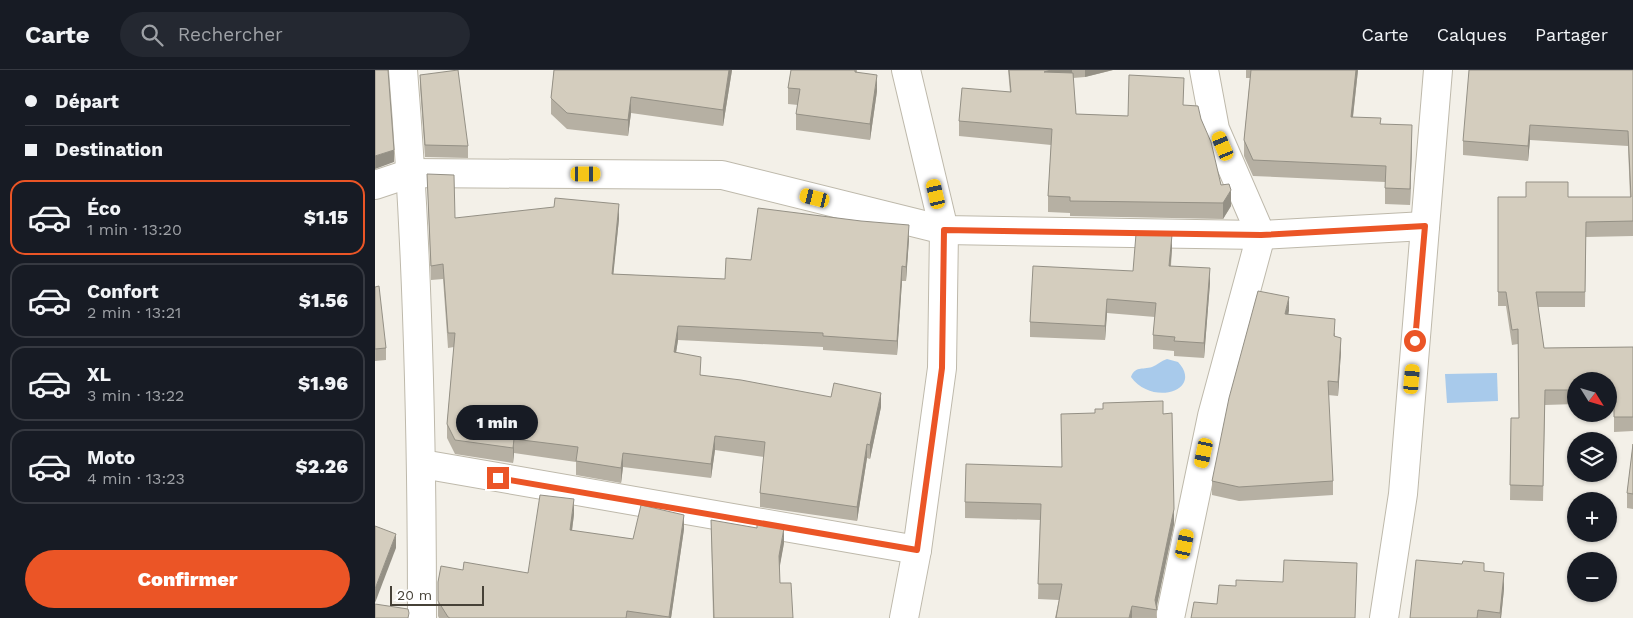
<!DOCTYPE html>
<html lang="fr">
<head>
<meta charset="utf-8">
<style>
	body { margin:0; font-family:"Work Sans",sans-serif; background:#242831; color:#f1f3f6; height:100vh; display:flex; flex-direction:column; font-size:19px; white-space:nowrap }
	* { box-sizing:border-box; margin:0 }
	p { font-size:16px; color:#9ea1a6 }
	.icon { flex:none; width:28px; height:28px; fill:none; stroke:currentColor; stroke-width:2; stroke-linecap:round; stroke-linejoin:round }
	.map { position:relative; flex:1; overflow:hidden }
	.side { display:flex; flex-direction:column; background:#171b24; width:375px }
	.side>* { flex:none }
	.banner { display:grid; align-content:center; height:110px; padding:0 25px; background:#171b24 }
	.needle { width:32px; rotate:127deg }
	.buttons { position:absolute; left:1192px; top:302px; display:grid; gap:10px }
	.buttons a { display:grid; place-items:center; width:50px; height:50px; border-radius:50%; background:#171b24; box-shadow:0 1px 4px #0004; font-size:25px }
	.scale { position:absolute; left:15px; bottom:12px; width:94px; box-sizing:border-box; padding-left:5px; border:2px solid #464137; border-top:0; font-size:14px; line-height:18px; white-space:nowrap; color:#464137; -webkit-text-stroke:4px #fff; paint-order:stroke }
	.end { position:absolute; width:22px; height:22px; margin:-11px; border:6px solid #eb5526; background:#fff; box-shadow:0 0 0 2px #fff }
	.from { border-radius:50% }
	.bubble { position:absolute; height:35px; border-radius:18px; background:#171b24; box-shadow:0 1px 4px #0004; font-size:16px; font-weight:800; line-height:35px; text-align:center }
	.car { position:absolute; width:15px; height:30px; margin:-15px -8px; border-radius:6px; box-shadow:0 0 4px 1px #0007; background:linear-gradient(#f5c518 24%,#345 0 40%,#f5c518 0 76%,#345 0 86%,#f5c518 0) }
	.banner b { display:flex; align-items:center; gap:18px; height:48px; font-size:19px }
	.banner b+b { border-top:1px solid #363941 }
	.banner i { width:12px; height:12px; background:#f1f3f6 }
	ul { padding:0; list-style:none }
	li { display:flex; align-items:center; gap:15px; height:75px; margin:0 10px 8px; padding:0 15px; border:2px solid #363941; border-radius:15px }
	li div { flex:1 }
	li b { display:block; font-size:19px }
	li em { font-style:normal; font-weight:800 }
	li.selected { border-color:#eb5526 }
	li>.icon { width:45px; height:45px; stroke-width:1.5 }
	.button { display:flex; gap:10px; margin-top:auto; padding:10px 25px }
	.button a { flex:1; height:58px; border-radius:30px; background:#eb5526; color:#fff; font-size:20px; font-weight:800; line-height:58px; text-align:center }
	header { display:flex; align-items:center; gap:30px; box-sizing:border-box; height:70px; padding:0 25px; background:#171b24; border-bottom:1px solid #363941 }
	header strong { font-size:24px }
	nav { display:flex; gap:28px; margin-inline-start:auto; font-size:18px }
	.search { width:350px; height:45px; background:#242831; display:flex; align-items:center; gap:12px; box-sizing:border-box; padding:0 18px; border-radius:28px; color:#9ea1a6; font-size:19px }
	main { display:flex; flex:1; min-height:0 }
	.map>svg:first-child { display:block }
	.water { fill:#a8caeb }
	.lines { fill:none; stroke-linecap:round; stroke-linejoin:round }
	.minor-casing { stroke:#beb9ab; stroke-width:30 }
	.tertiary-casing { stroke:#beb9ab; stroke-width:30 }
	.minor { stroke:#fff; stroke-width:28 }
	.tertiary { stroke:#fff; stroke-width:28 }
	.wall { fill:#b6b0a3 }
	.shaded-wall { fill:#949085 }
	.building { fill:#d4cdbe; stroke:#949085 }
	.route { stroke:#eb5526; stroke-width:6 }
</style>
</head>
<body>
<header>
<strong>Carte</strong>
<div class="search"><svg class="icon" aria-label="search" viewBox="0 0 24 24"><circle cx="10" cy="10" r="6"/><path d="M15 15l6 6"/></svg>Rechercher</div>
<nav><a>Carte</a><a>Calques</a><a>Partager</a></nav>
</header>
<main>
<section class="side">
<div class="banner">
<b><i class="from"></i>Départ</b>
<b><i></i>Destination</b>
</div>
<ul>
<li class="selected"><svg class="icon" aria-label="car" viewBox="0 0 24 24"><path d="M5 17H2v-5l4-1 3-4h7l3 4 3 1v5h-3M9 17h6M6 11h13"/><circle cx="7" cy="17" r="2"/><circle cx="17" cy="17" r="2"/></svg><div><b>Éco</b><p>1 min · 13:20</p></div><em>$1.15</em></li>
<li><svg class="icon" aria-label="car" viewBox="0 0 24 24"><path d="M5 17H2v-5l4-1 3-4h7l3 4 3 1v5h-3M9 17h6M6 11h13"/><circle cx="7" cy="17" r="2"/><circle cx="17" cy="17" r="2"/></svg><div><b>Confort</b><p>2 min · 13:21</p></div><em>$1.56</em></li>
<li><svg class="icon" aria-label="car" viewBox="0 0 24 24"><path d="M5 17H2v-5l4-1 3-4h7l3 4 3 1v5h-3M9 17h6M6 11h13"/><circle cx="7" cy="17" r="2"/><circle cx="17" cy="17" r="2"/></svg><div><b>XL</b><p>3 min · 13:22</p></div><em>$1.96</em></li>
<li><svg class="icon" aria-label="car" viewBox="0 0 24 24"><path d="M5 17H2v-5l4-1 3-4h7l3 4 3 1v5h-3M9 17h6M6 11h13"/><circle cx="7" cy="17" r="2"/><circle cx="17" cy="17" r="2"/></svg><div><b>Moto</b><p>4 min · 13:23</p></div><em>$2.26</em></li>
</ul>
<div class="button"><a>Confirmer</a></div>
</section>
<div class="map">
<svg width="1258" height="548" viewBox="0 0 1258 548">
	<rect width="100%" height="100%" fill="#f3f0e8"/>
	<g class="water">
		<path d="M792,289L803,292C829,320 778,337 756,307C760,296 767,300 777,297C782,295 786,291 792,289Z"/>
		<path d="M1122,303L1123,331L1072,333L1070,304Z"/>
	</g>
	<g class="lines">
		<defs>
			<g id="minor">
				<path d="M28,0C43,182 47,365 47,548"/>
				<path d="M0,115L36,103L347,105L569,160L886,165L1050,156"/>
				<path d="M47,394L542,480"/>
				<path d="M795,548L837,346L886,165L840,59L829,0"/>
				<path d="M1009,548L1028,424L1063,0"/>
			</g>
			<path id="tertiary" d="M529,548L542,480L567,298L569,160L531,0"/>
		</defs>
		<use href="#minor" class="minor-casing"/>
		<use href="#tertiary" class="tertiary-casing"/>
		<use href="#minor" class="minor"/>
		<use href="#tertiary" class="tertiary"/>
	</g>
	<g class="wall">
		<path d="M179,0H357L348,56L256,43L253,66L192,59L176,44V28Z"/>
		<path d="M416,0H482V2L502,21L495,70L421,60V44L423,35L413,34V18Z"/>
		<path d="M633,0H738L710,7L698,8L701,44L753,46L809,35L826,49L846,115L856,136L848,149L695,146V143L673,142V126L676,75L584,66V51L635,22Z"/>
		<path d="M871,0H983L978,47L1006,54L1037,71L1035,135L1010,134V112L878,106L869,86V70L875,8H871Z"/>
		<path d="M1258,0V166L1211,167L1210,237H1163L1169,278L1258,277V361L1239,362V334H1234V311H1201V334L1170,335L1168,431L1135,430L1136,348H1144L1143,274L1137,275L1131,236H1123V127H1255L1253,76L1155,70L1153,91L1088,85V71Z"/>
		<path d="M45,5L93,76V88L50,87L45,17Z"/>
		<path d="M52,104L80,148L244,149L238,204L350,209L376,190L534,169L531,211H527L522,285L448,280V277L303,270L301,282L326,305L506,337L495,389L492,388L482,451L385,437V423L389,387L340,380L336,408L248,397L246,413L201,405V392L139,383L138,393L80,384L72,368V354L79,277L73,278L68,209L56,210Z"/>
		<path d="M797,179L796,196L835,213L829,288L799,286V281L778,279V265L780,247L732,243L730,270L655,267V252L758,201Z"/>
		<path d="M0,217L11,278V290L0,291Z"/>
		<path d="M914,241L913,245L960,263V267L966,281L963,326L953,325L958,411V425L864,431L837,425V411Z"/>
		<path d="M788,344L799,454L781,537L782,548H680L684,530L663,529L665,450L590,448V432L686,397Z"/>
		<path d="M1258,374V439L1252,438V423Z"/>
		<path d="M199,444L197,461L258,469L309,459L296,548H64L63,546V512L88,500L153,503Z"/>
		<path d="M336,450L409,473L404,498L405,513L418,548H338Z"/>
		<path d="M1109,501L1129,519L1126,548H1035Z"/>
	</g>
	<g class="shaded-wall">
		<path d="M354,0H357L348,56V40Z"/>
		<path d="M676,0H697V10L669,2Z"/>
		<path d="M710,0H738L710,7Z"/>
		<path d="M981,0H983L976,63V47Z"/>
		<path d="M502,5V21L495,70V54Z"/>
		<path d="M256,27V43L253,66V50Z"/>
		<path d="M1037,55V71L1035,135V119Z"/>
		<path d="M1155,55V70L1153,91V76Z"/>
		<path d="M19,80V92L0,99V86Z"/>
		<path d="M856,120V136L848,149V133Z"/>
		<path d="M244,134V149L237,218V204Z"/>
		<path d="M534,155V169L531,211V197Z"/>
		<path d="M797,165V179L794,210V196Z"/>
		<path d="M527,196V211L522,285V271Z"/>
		<path d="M835,198V213L829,288V273Z"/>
		<path d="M914,227V241L910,258V244Z"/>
		<path d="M732,229V243L730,270V256Z"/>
		<path d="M303,256V270L299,296V282Z"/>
		<path d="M966,268V281L963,326V312Z"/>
		<path d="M506,323V337L495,389V375Z"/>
		<path d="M340,366V380L336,408V394Z"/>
		<path d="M139,369V383L138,393V378Z"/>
		<path d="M492,374V388L482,451V437Z"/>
		<path d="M248,383V397L246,413V398Z"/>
		<path d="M199,429V444L195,475V460Z"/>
		<path d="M799,439V454L781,540L780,530Z"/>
		<path d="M309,445V459L296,548H294Z"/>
		<path d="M409,458V473L404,501V486Z"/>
		<path d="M21,464V478L0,533V519Z"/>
		<path d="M1129,503V519L1126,548H1125Z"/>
		<path d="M757,536V548H754Z"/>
	</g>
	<g class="building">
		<path d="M0,0H13L19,80L0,86Z"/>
		<path d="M83,0L93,76L50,75L45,5Z"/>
		<path d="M179,0H354L348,40L256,27L253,50L192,43L176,28Z"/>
		<path d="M416,0H480V2L502,5L495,54L421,44L425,19L413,18Z"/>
		<path d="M634,0H676L669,2L698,3L701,44L753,46L754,5L809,8L808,35L823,36L826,49L836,72L846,115L854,114L856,120L848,133L695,131V127L673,126L677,59L584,51L587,18L636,22Z"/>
		<path d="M876,0H981L976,47L1006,48L1005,54L1037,55L1035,119L1010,118L1011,96L878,90L869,70Z"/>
		<path d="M1094,0H1258V151L1211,152L1210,222H1161L1169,278L1258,277V347H1239V319H1234V311H1201V320H1170L1168,416L1135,415L1136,348H1144L1143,259L1137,260L1131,222H1123V127H1151V112H1193V127H1256L1253,61L1155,55L1153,76L1088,71Z"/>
		<path d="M52,104L79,105L80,148L179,137L180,128L244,134L237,204L350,209L351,188L376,190L383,138L486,151L534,155L531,197L527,196L522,271L448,266V263L303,256L299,282L326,287L325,305L366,310L456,327L459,313L506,323L495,375L492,374L482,437L385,423L390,372L340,366L336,394L248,383L246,398L201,391L203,377L139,369L138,378L80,370L72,354L80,263H73L68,194L56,196Z"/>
		<path d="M761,164L797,165L794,196L835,198L829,273L799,271L800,267L778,265L781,233L732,229L730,256L655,252L658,196L758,201Z"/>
		<path d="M4,216L11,278L0,279V217Z"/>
		<path d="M883,221L914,227L910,244L960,249L959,266L966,268L963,312L953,311L958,411L864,417L837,411L854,328Z"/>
		<path d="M788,331V344L797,343L799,439L780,530L782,540L757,536L754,548H681L687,514H663L666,434L590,432L591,394L687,397L686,344L720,343V339H728V333Z"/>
		<path d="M1258,374V424L1252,423Z"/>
		<path d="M165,425L199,429L195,460L258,469L266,435L309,445L294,547L252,541L251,548H75L73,547L63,531V512L66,496L88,500L89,492L153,503Z"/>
		<path d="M336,450L382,458V453L409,458L404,486L405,513H416L418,548H339Z"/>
		<path d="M0,456L21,464L0,519Z"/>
		<path d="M909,490L982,493L980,548H816L819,532L842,534L844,515L861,516V510L908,512Z"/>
		<path d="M1041,490L1087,494L1088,491L1109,493V501L1129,503L1125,543L1103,540L1102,548H1035Z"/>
		<path d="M0,534L33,539L34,543L33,548H0Z"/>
	</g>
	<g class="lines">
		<path class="route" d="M123,408L542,480L567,298L569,160L886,165L1050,156L1040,271"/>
	</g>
</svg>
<div class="buttons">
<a><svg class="needle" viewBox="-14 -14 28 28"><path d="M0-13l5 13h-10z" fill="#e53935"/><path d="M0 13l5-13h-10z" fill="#9ea1a6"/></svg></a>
<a><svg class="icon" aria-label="layers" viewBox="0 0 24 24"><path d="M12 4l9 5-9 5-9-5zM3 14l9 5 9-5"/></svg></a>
<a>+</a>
<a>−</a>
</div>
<div class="scale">20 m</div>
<i class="end from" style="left:1040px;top:271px"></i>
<i class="end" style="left:123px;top:408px"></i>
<div class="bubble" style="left:81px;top:335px;width:82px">1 min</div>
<i class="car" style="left:848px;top:76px;rotate:337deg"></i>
<i class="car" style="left:211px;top:104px;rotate:90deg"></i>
<i class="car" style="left:561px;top:124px;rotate:347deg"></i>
<i class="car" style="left:440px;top:128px;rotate:284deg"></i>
<i class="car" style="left:1037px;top:309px;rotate:5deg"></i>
<i class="car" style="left:829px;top:383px;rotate:192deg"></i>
<i class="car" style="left:810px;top:474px;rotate:12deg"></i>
</div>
</main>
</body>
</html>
